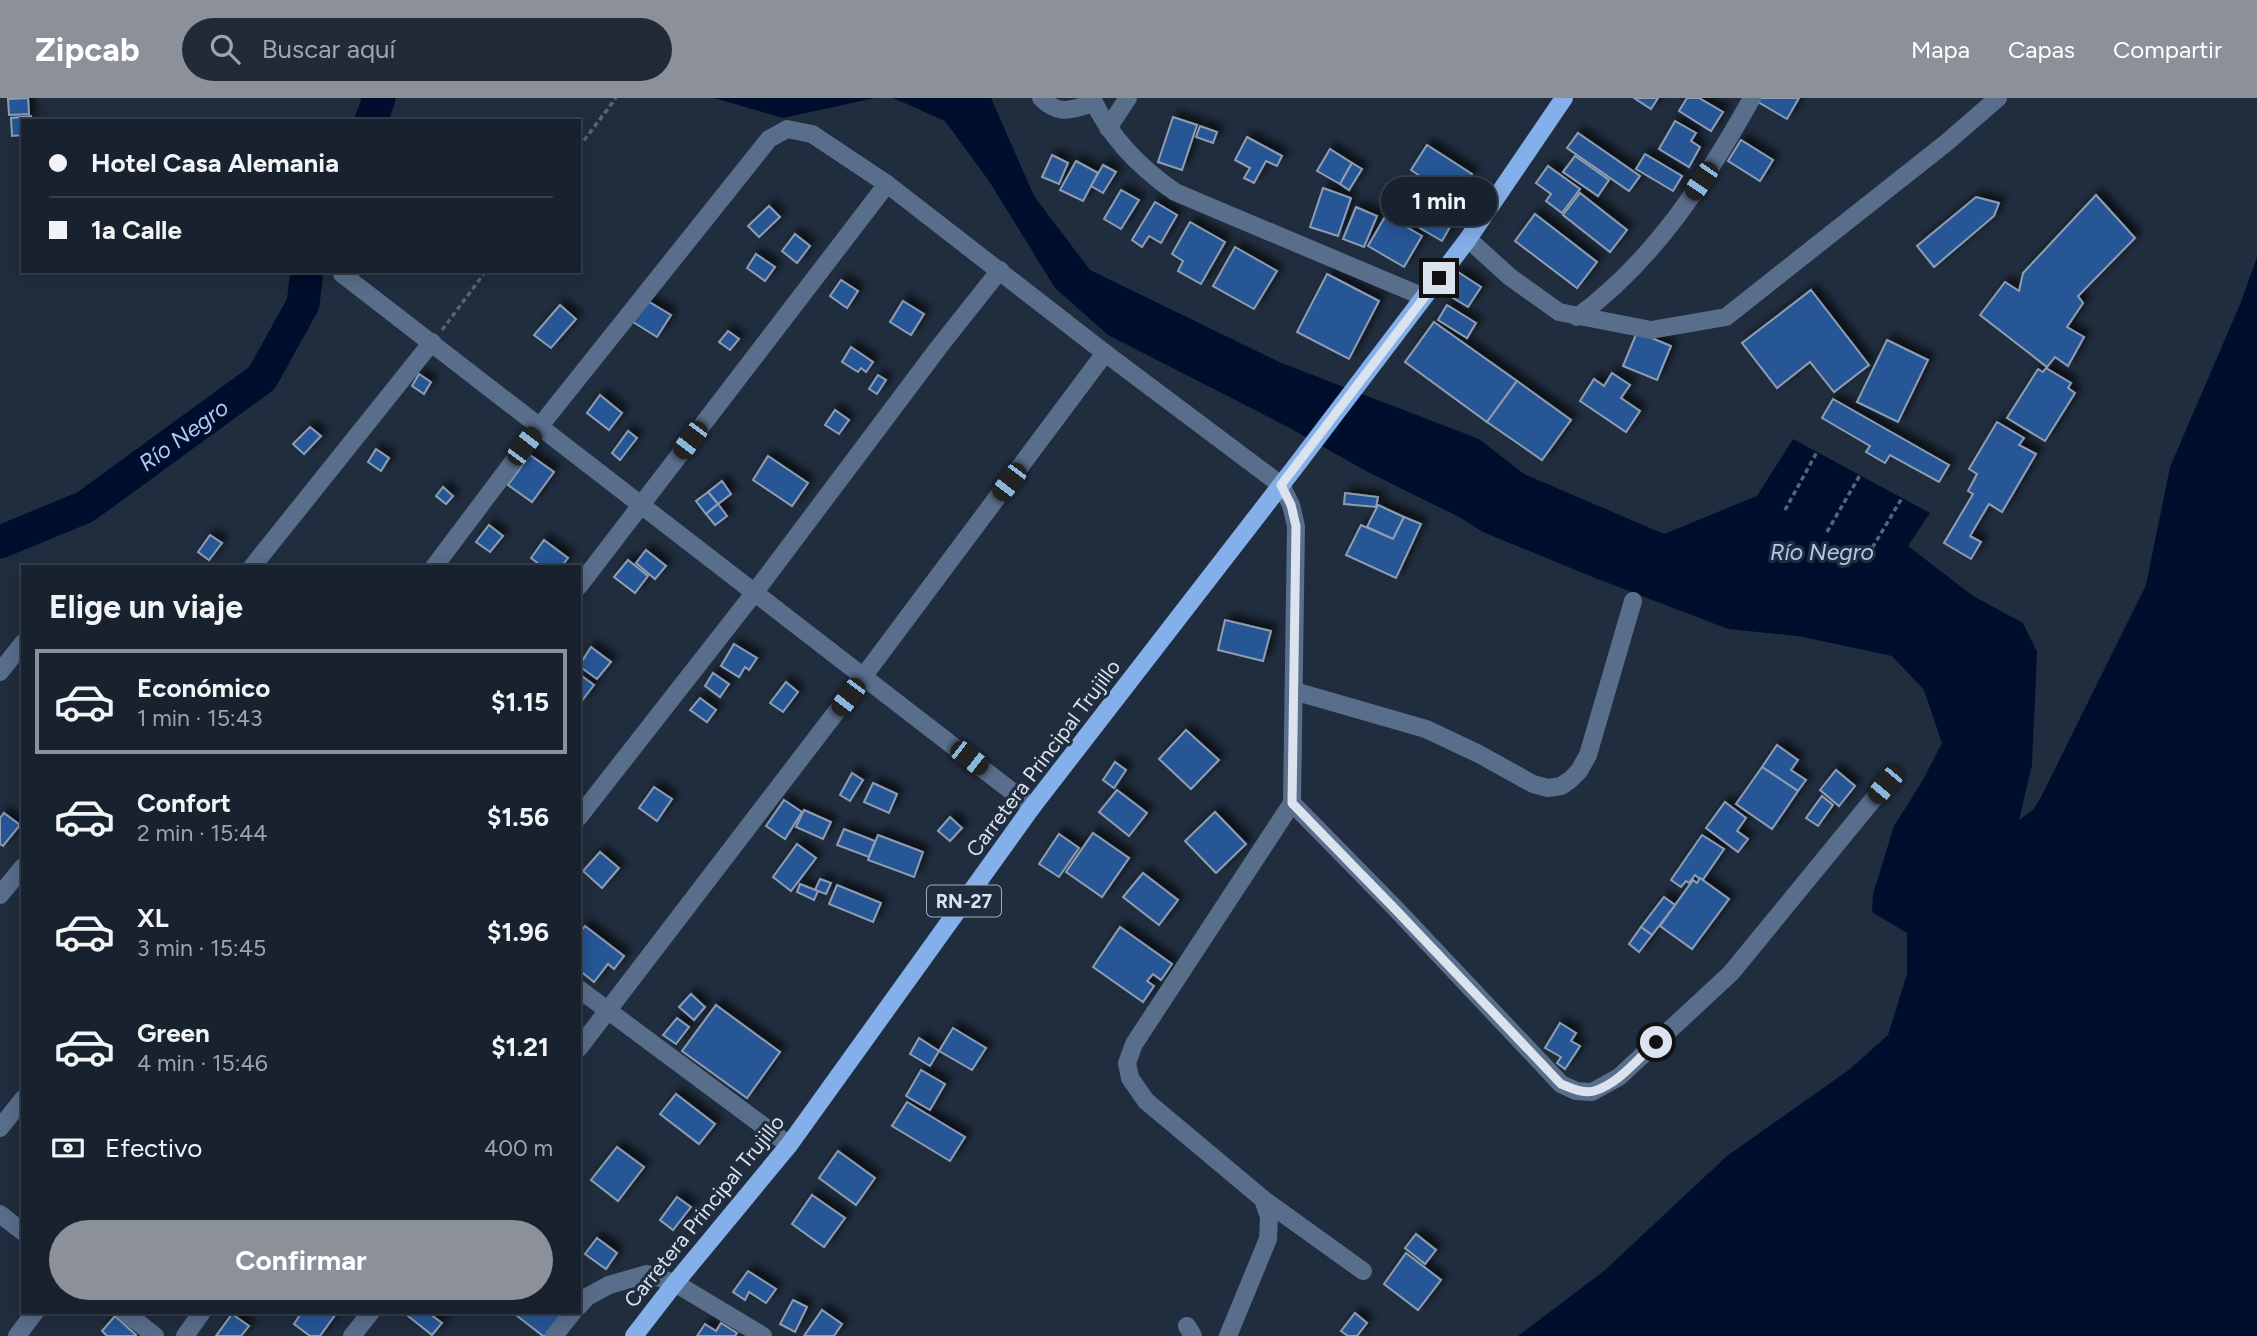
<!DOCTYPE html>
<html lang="es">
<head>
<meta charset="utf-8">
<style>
	body { margin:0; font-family:Figtree,sans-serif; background:#212a36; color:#f1f3f6; height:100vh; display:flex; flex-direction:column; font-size:26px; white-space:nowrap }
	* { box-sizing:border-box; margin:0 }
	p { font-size:23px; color:#9fa4aa }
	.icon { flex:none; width:38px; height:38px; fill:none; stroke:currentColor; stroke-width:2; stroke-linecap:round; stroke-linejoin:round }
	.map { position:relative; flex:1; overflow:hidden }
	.panel { position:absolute; left:21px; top:467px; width:560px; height:749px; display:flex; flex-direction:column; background:#18222e; border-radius:0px; box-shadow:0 4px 18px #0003,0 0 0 2px #363f4a }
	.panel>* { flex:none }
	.hud { position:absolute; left:21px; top:21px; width:560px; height:154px; border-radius:0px; box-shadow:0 4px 18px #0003,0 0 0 2px #363f4a; display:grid; align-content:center; height:154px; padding:0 28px; background:#18222e }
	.end { position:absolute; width:32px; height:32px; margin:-16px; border:9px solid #dae3ee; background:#111; box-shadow:0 0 0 4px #111 }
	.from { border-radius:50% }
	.bubble { position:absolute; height:49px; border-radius:24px; background:#18222e; box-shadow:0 4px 18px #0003,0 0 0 2px #363f4a; font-size:23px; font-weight:700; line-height:49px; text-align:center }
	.car { position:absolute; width:21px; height:42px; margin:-21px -10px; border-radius:9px; box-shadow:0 0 5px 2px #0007; background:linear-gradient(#222 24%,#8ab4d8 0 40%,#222 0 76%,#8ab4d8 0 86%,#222 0) }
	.hud b { display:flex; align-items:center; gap:24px; height:66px; font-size:26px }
	.hud b+b { border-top:2px solid #363f4a }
	.hud i { width:18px; height:18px; background:#f1f3f6 }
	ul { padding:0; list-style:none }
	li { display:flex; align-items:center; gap:21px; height:105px; margin:0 14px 10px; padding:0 14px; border:4px solid transparent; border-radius:0px }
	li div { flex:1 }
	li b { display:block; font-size:26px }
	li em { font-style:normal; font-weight:700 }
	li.on { border-color:#8c9099 }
	li>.icon { width:63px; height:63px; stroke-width:1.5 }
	h2 { padding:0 28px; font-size:32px; line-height:84px }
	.pay { display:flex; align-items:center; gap:18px; height:77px; padding:0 28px; font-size:26px }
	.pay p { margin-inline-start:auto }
	.cta { display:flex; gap:14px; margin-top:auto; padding:14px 28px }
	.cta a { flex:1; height:80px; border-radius:42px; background:#8c9099; color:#fff; font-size:28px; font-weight:700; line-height:80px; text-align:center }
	header { display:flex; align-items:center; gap:42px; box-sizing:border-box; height:98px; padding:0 35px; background:#8c9099; color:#fff }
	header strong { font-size:33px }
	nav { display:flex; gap:38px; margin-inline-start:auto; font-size:24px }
	.search { width:490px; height:63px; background:#212a36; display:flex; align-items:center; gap:18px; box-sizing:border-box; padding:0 24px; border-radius:38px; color:#9fa4aa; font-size:26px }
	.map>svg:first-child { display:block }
	.water { fill:#000e2d }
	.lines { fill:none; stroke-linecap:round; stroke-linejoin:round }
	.river { stroke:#000e2d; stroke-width:33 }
	.building { fill:#265796; stroke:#8e9db2; stroke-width:2; filter:url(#shadow) }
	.path { stroke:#586473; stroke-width:3.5; stroke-dasharray:5 3.5; stroke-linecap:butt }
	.minor { stroke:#596e8b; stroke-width:18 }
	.major { stroke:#83afea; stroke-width:18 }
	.route { stroke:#dae3ee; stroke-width:9 }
	.labels { text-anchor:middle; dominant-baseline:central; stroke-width:6; stroke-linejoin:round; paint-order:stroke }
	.shield { fill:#202d3e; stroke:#a2acb9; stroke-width:2 }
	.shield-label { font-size:19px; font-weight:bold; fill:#dae3ee }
	.street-label { font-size:21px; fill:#dae3ee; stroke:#202d3e }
	.water-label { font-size:23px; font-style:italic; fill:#aec9ed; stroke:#202d3e }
</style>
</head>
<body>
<header>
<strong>Zipcab</strong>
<div class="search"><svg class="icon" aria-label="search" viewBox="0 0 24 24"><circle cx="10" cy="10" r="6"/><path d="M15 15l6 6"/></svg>Buscar aquí</div>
<nav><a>Mapa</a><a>Capas</a><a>Compartir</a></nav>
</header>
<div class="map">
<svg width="2257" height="1238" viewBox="0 0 2257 1238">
	<defs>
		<filter id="shadow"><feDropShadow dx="6" dy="-6" stdDeviation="3.5" flood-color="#0009"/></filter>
	</defs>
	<rect width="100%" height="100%" fill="#202d3e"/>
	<g class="water">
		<path d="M714,0H875L783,20Z"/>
		<path d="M893,0H991L1034,98L1090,172L1279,264L1479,341L1524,376L1664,436L1757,398L1793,341L1930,415L1908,448L1973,498L2023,525L2037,554L2032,667L2019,722L2033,712L2041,699L2146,487L2170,369L2241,204L2257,159V1238H1518L1604,1173L1727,1058L1850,971L1888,937L1907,876V835L1872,814L1873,796L1894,728L1923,682L1942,645L1924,592L1892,558L1798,538L1728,531L1590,478L1483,434L1461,420L1368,374L1288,329L1108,237L1055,190L989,83L945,23Z"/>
	</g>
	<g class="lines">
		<g class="river">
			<path d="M371,23L379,0"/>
			<path id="s1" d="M0,444L85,409L262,280L303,206L307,173"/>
		</g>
	</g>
	<g class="building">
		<path d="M28,0L29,16L9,17L8,1Z"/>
		<path d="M1634,0H1658L1651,11Z"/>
		<path d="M1687,0H1699L1723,14L1711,33L1679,13Z"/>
		<path d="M1761,0H1799L1787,21L1758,4Z"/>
		<path d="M31,18V23H23V37L12,38L11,20Z"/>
		<path d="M1173,19L1197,27L1182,72L1158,64Z"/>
		<path d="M1675,23L1696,35L1691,43L1700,49L1689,69L1659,51Z"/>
		<path d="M1200,28L1217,34L1213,45L1196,39Z"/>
		<path d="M1578,35L1640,78L1629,93L1567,50Z"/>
		<path d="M1247,39L1282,58L1277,68L1266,63L1254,85L1244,80L1250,70L1235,62Z"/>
		<path d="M1741,42L1773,62L1760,83L1728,63Z"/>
		<path d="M1427,47L1472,76L1455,101L1411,72Z"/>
		<path d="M1330,51L1352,65L1340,86L1317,73Z"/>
		<path d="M1645,56L1682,78L1673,93L1636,71Z"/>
		<path d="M1052,57L1068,65L1059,86L1042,79Z"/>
		<path d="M1575,58L1609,82L1598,98L1563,74Z"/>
		<path d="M1076,63L1098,75L1083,103L1060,92Z"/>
		<path d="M1352,65L1362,71L1349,92L1340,86Z"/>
		<path d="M1103,67L1116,74L1103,95L1091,88Z"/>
		<path d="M1548,68L1580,91L1562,115L1546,103L1551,96L1536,85Z"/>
		<path d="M1323,90L1351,100L1338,138L1310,129Z"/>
		<path d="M1121,92L1139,102L1121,131L1104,121Z"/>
		<path d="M1580,95L1627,132L1610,154L1563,117Z"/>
		<path d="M2096,97L2135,140L2078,198L2083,205L2067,229L2084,239L2068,268L2055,259L2047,269L1980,217L2005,184L2019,193L2023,175Z"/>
		<path d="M1429,98L1458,115L1442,143L1413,126Z"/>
		<path d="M1976,99L1999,105L1994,118L1934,169L1917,148Z"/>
		<path d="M1155,104L1177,117L1161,145L1149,138L1142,149L1132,142Z"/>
		<path d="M769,108L780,119L759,139L748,128Z"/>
		<path d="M1356,109L1377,118L1364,149L1343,141Z"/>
		<path d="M1535,116L1597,164L1577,190L1515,143Z"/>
		<path d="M1386,117L1422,138L1404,169L1368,148Z"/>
		<path d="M1190,124L1225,144L1201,186L1178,173L1183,163L1172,156Z"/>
		<path d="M795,136L810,148L797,165L782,153Z"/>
		<path d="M1235,149L1277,173L1254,211L1213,188Z"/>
		<path d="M756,156L775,169L765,183L747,170Z"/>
		<path d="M1458,174L1481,189L1468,209L1445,195Z"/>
		<path d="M1327,176L1379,203L1349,261L1297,234Z"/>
		<path d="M841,182L858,193L847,210L830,198Z"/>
		<path d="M1811,192L1869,267L1834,294L1810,264L1777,290L1742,245Z"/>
		<path d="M646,202L671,217L657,239L633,224Z"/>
		<path d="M903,203L924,216L911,237L890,224Z"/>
		<path d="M560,207L576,221L551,250L534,237Z"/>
		<path d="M1447,207L1476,225L1467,240L1438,222Z"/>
		<path d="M1434,224L1517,283L1487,324L1405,264Z"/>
		<path d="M728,233L739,241L730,252L719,244Z"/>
		<path d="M1637,234L1671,248L1657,282L1623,268Z"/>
		<path d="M1887,242L1928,262L1898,324L1857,304Z"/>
		<path d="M851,249L873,264L866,274L861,270L858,274L842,264Z"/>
		<path d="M2046,270L2071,285L2068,290L2075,295L2045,343L2007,320L2038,271L2043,274Z"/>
		<path d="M1612,275L1630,287L1621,300L1640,313L1626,334L1580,303L1594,281L1604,288Z"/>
		<path d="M419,276L431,284L424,296L412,288Z"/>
		<path d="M878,277L886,282L877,296L869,291Z"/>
		<path d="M1517,283L1571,322L1542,362L1487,324Z"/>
		<path d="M600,297L622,315L609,332L587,315Z"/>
		<path d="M1833,301L1949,367L1939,384L1890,357L1885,365L1866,354L1870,348L1822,320Z"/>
		<path d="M835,312L849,322L839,336L825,327Z"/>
		<path d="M1997,324L2024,340L2019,347L2036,356L2002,414L1989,406L1970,438L1981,444L1971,461L1944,445L1973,396L1968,393L1977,376L1969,371Z"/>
		<path d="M310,329L321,338L304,356L293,346Z"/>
		<path d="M628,333L637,340L620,362L612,355Z"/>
		<path d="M376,351L389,360L381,373L368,364Z"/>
		<path d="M530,357L554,374L532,404L508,387Z"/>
		<path d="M768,358L808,385L792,408L753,382Z"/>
		<path d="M722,383L731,396L718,406L708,394Z"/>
		<path d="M443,389L453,398L446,406L436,398Z"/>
		<path d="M708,394L718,406L706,416L696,403Z"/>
		<path d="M1345,395L1378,399L1376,409L1344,406Z"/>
		<path d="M718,406L727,418L715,427L706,416Z"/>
		<path d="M1378,407L1404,419L1393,441L1367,429Z"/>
		<path d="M1404,419L1421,426L1396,480L1346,457L1361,427L1393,441Z"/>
		<path d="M489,427L503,438L490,454L476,444Z"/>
		<path d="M210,437L222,445L209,462L198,454Z"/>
		<path d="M544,442L568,460L561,469H543L531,460Z"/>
		<path d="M646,452L666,468L655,481L636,465Z"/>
		<path d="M628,462L648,478L635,495L614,479Z"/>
		<path d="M1225,522L1271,533L1263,563L1218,552Z"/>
		<path d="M734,546L757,560L749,572L745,569L739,579L721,568Z"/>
		<path d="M591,549L611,564L597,581L579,568Z"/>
		<path d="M713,575L729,586L720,599L705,588Z"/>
		<path d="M579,576L594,587L581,604L579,602Z"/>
		<path d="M786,584L798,594L783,614L770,605Z"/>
		<path d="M700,600L716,612L707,624L690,612Z"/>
		<path d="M1186,632L1219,662L1191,691L1159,661Z"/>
		<path d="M1777,647L1798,662L1791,672L1806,682L1798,693L1762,669Z"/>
		<path d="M1115,664L1126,672L1114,690L1103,682Z"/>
		<path d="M1762,669L1798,693L1772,731L1736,706Z"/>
		<path d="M1836,672L1855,688L1839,708L1820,692Z"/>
		<path d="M852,675L863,682L850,703L840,697Z"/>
		<path d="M873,685L897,696L889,715L864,704Z"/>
		<path d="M654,689L672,701L657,723L639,710Z"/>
		<path d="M1117,692L1147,715L1129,738L1099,714Z"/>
		<path d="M1822,698L1833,707L1818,728L1806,720Z"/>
		<path d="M784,702L802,714L785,741L766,728Z"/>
		<path d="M1725,704L1746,720L1737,733L1748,741L1738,754L1706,730Z"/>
		<path d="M804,712L831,724L823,741L796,729Z"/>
		<path d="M1215,714L1246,746L1216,775L1185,743Z"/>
		<path d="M4,715L20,727L3,748L0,746V720Z"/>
		<path d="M950,719L962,730L950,743L938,733Z"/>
		<path d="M844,731L875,743L869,759L837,747Z"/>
		<path d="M1093,735L1129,760L1102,799L1066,774Z"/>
		<path d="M1059,736L1079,750L1059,779L1039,766Z"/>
		<path d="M878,737L923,754L914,779L868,762Z"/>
		<path d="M1702,737L1724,751L1702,783L1695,777L1689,785L1686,783L1681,789L1671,782Z"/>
		<path d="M797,746L816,760L791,793L773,779Z"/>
		<path d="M600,754L619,770L602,790L583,773Z"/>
		<path d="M1143,775L1178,802L1159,827L1123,799Z"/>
		<path d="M1700,780L1729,801L1692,851L1660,828L1693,782L1697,785Z"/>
		<path d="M820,781L831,785L826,796L815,792Z"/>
		<path d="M800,786L818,793L814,802L797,794Z"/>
		<path d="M837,787L881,805L873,824L829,806Z"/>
		<path d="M1664,799L1675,807L1652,837L1641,829Z"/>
		<path d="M585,828L624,858L614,871L608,866L594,884L579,872V835Z"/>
		<path d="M1120,829L1172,866L1161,882L1153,876L1147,883L1154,888L1143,904L1093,869Z"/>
		<path d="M1641,829L1652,837L1639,854L1629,846Z"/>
		<path d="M691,896L705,909L694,922L679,909Z"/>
		<path d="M716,907L780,954L747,1000L682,953Z"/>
		<path d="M677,920L689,929L676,946L663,937Z"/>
		<path d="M1560,925L1576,935L1571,943L1580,948L1565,971L1557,965L1561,959L1545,950Z"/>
		<path d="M953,930L986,950L972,972L939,953Z"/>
		<path d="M919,940L939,953L930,968L910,956Z"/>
		<path d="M921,972L945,986L930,1012L906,998Z"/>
		<path d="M676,996L715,1026L699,1046L660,1016Z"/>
		<path d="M907,1004L965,1039L950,1063L892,1028Z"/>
		<path d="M617,1049L644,1069L618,1103L591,1082Z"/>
		<path d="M838,1053L875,1080L856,1107L819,1080Z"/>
		<path d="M812,1097L845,1120L824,1149L792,1126Z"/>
		<path d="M677,1099L691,1109L673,1132L660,1122Z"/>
		<path d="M1416,1136L1436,1152L1425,1166L1405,1150Z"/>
		<path d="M597,1140L617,1155L606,1171L585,1156Z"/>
		<path d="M1406,1155L1441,1182L1418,1212L1384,1186Z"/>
		<path d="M748,1173L776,1191L766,1205L749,1194L745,1202L733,1194Z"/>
		<path d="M793,1202L807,1209L795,1234L780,1226Z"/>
		<path d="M822,1212L842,1226L834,1238H804Z"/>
		<path d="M302,1214H332L335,1217L320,1238H310L294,1226Z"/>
		<path d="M403,1214H431L430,1216L442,1225L432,1237Z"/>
		<path d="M512,1214H564L547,1238H543Z"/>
		<path d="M1355,1215L1367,1225L1357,1238H1348L1341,1233Z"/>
		<path d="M232,1216L249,1228L241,1238H216Z"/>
		<path d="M115,1218L136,1237L135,1238H107L102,1233Z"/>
		<path d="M721,1225L737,1235L735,1238H697L705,1226L716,1233Z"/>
	</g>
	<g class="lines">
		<g class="path">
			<path d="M579,49L616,0"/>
			<path d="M442,232L486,173"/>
			<path d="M1785,412L1817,354"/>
			<path d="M1827,434L1860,377"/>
			<path d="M1868,457L1902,400"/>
		</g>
		<g class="minor">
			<path d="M1041,0C1060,19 1071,11 1094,5"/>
			<path d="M1092,0C1110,40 1139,69 1175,94L1424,199"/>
			<path d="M1108,30L1128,0"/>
			<path d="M1468,141L1510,179L1559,214L1651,232L1726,219L1946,45L1998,0"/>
			<path d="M342,176L1032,709"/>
			<path d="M1577,219C1653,164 1707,81 1752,0"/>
			<path d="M252,469L432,244"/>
			<path d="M434,469L540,328L769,41L787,31L812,36L887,86L1105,255L1281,387L1291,407L1296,428L1292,705L1397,812L1561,986L1576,993L1592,994L1619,979L1731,875L1885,687"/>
			<path d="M579,488L887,86"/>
			<path d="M0,574L23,545"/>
			<path d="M1294,593L1426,631L1479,656L1533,686L1548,690L1561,688L1570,682L1579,673L1588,657L1633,503"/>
			<path d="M1292,705L1134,946L1127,965L1130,980L1146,1003L1263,1101L1363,1173"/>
			<path d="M579,719L755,494L939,249L1000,172"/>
			<path d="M0,797L23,769"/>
			<path d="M579,891L789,1047"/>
			<path d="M579,950L863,579L1105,255"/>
			<path d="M0,1030L23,1001"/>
			<path d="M0,1116L23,1134"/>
			<path d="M579,1208L587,1199L609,1187L647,1176L675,1185L763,1238"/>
			<path d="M125,1214L155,1238"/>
			<path d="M1187,1228L1193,1238"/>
			<path d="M17,1238L35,1214"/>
			<path d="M185,1238L202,1214"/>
			<path d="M352,1238L371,1214"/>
			<path d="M554,1238L573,1214"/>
			<path d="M1228,1238L1268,1141L1269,1119L1263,1101"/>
		</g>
		<path class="major" d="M634,1238L675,1185L789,1047L1032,709L1295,369L1468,141L1564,0"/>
	</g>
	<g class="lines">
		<path class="route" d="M1439,180L1281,387L1291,407L1296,428L1292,705L1396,812L1561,986C1571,990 1583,996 1594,993C1618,986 1638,961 1656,944"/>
	</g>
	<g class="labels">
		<rect class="shield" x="927" y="787.5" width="74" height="31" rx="5"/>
		<g class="shield-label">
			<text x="964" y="803">RN-27</text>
		</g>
		<g class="street-label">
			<text transform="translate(1043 660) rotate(-53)">Carretera Principal Trujillo</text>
			<text transform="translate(704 1113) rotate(-51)">Carretera Principal Trujillo</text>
		</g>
		<g class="water-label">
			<text stroke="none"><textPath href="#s1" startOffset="214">Río Negro</textPath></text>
			<text x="1822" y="454">Río Negro</text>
		</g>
	</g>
</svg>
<i class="end from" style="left:1656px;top:944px"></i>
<i class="end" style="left:1439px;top:180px"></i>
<div class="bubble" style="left:1381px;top:79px;width:116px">1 min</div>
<i class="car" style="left:1701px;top:83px;rotate:214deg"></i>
<i class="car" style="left:690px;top:342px;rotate:217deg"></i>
<i class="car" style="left:524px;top:348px;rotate:37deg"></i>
<i class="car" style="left:1009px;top:384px;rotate:217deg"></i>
<i class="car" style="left:848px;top:599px;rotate:217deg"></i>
<i class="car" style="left:969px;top:660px;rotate:128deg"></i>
<i class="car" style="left:1885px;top:687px;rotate:220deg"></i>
<div class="hud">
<b><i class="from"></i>Hotel Casa Alemania</b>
<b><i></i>1a Calle</b>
</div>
<section class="panel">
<h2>Elige un viaje</h2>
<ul>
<li class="on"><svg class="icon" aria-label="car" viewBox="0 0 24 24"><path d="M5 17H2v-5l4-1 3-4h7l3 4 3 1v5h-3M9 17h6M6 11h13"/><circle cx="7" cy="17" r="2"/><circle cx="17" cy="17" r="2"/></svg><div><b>Económico</b><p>1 min · 15:43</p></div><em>$1.15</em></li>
<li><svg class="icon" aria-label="car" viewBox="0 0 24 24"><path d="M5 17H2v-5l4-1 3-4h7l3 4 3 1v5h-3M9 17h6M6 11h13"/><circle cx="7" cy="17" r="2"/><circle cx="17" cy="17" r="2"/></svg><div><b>Confort</b><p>2 min · 15:44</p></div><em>$1.56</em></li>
<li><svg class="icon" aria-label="car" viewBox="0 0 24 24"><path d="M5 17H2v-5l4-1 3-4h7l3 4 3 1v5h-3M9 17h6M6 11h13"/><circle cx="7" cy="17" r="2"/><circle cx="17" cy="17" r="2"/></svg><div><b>XL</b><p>3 min · 15:45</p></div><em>$1.96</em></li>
<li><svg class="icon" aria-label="car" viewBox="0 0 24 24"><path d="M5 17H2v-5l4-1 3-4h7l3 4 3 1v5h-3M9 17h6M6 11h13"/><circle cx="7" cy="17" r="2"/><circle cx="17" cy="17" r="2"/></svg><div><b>Green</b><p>4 min · 15:46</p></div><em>$1.21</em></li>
</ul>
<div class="pay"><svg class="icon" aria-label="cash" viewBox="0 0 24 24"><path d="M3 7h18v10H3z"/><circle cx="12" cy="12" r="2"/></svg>Efectivo<p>400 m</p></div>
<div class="cta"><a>Confirmar</a></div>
</section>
</div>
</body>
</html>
